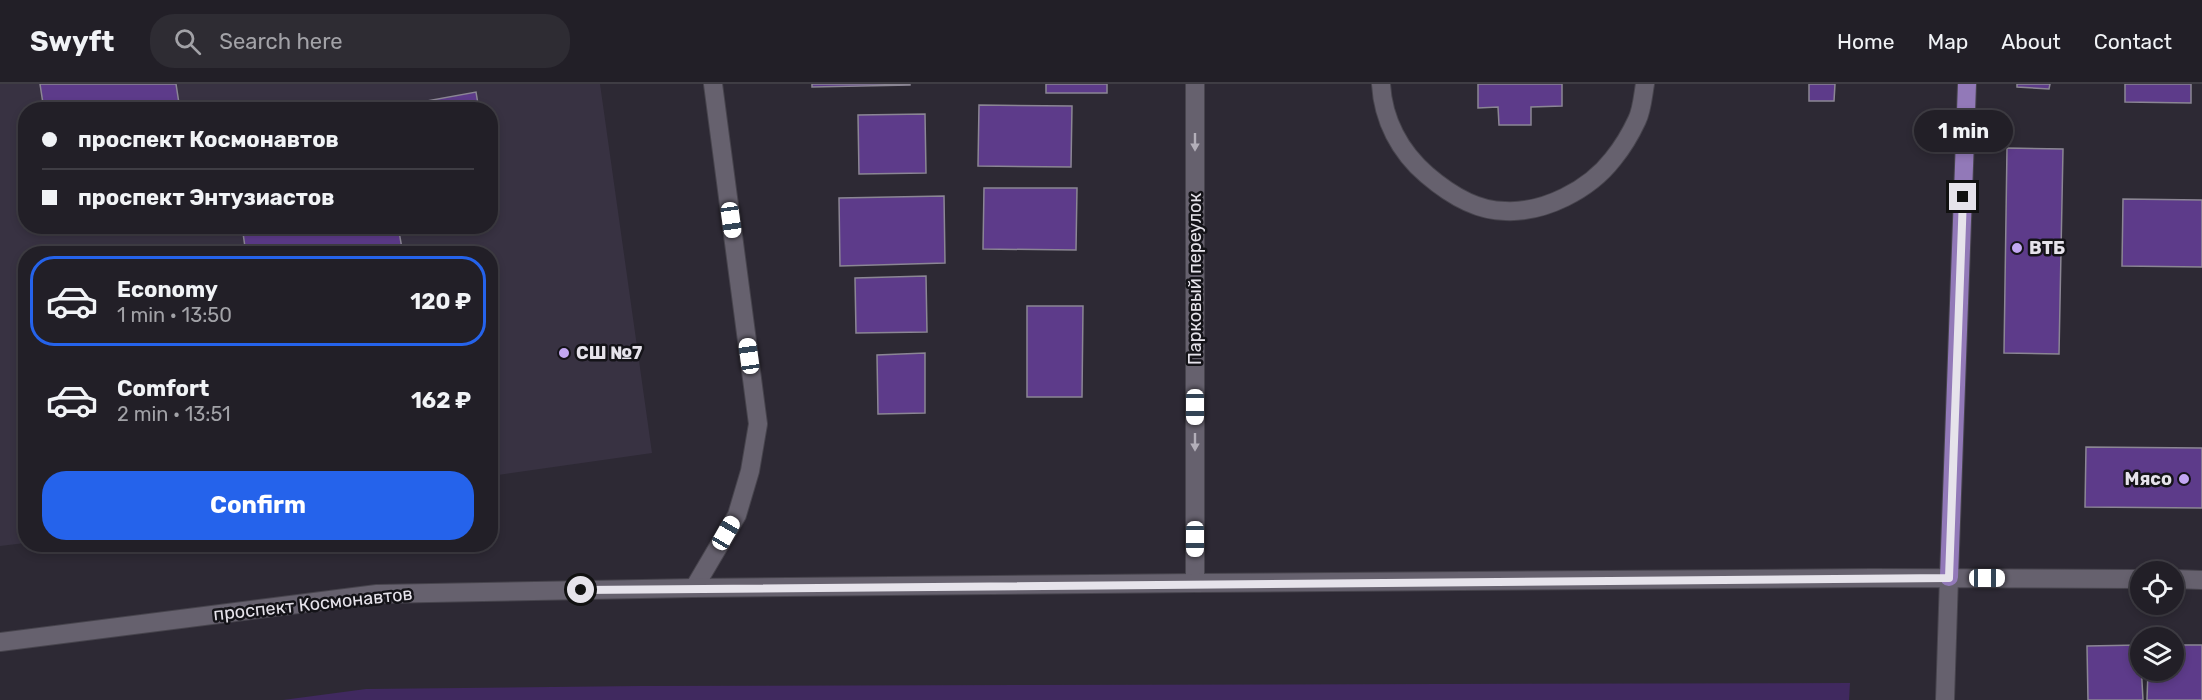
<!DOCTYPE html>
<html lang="en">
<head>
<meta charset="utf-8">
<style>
	body { margin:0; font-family:Rubik,sans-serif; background:#2e2c33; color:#f1f3f6; height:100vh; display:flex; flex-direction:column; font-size:22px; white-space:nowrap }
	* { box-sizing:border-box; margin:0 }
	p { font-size:20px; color:#a2a2a7 }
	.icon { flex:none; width:33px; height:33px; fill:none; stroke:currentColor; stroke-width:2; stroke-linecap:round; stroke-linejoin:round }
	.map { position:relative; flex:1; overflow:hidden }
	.sheet { position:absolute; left:18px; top:162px; width:480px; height:306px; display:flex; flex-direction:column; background:#221f27; border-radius:24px; box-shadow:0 3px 9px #0003,0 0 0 2px #3f3d44 }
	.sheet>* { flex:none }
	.banner { position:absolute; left:18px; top:18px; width:480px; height:132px; border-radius:24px; box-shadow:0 3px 9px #0003,0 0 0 2px #3f3d44; display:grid; align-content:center; height:132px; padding:0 24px; background:#221f27 }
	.buttons { position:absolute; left:2130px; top:477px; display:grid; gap:12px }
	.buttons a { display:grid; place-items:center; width:54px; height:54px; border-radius:50%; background:#221f27; box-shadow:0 3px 9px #0003,0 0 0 2px #3f3d44; font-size:30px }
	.end { position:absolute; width:27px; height:27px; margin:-14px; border:8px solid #e6e3eb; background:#111; box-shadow:0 0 0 3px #111 }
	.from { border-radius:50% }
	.bubble { position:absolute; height:42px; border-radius:21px; background:#221f27; box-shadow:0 3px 9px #0003,0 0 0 2px #3f3d44; font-size:20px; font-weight:700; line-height:42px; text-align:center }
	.car { position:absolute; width:18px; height:36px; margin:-18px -9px; border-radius:8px; box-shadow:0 0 4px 2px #0007; background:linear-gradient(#fff 24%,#345 0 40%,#fff 0 76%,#345 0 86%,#fff 0) }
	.banner b { display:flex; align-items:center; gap:21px; height:57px; font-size:22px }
	.banner b+b { border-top:2px solid #3f3d44 }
	.banner i { width:15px; height:15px; background:#f1f3f6 }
	ul { padding:10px 0 0; list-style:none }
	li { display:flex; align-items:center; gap:18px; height:90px; margin:0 12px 9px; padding:0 12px; border:3px solid transparent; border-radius:24px }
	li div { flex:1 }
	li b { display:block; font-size:22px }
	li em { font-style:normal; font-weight:700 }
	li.on { border-color:#2563eb }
	li>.icon { width:54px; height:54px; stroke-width:1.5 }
	.primary-button { display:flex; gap:12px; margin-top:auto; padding:12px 24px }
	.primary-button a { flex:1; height:69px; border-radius:24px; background:#2563eb; color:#fff; font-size:24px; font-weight:700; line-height:69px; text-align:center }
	header { display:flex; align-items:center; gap:36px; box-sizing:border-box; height:84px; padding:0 30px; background:#221f27; border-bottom:2px solid #3f3d44 }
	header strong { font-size:28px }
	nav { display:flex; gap:33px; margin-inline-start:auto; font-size:21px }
	.search { width:420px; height:54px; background:#2e2c33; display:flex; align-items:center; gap:15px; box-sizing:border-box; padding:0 21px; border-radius:24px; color:#a2a2a7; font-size:22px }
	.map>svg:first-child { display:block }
	.built { fill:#383242; fill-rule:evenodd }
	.green { fill:#40295f }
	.building { fill:#5d3b8a; stroke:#8b8694; stroke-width:1.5 }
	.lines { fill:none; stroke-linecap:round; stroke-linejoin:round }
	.minor-casing { stroke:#47444d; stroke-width:20 }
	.major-casing { stroke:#47444d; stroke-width:20 }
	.minor { stroke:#66616e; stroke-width:18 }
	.major { stroke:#9279b8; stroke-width:18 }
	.oneway { fill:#b3afb9 }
	.route { stroke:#e6e3eb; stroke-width:8 }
	.poi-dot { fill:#c3a7f2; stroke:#141318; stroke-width:2 }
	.labels { text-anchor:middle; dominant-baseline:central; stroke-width:5; stroke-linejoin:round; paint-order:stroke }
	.poi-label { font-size:18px; font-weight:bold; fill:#e6e3eb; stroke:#141318; text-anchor:start }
	.street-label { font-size:18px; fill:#e6e3eb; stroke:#141318 }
</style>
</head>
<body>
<header>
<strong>Swyft</strong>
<div class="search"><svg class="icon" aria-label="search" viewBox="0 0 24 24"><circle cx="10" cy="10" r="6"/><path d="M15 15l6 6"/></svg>Search here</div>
<nav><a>Home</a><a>Map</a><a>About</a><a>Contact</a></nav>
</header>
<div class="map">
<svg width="2202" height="616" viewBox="0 0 2202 616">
	<rect width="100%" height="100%" fill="#2d2934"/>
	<path class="built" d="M0,0H600L652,369L491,392L490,170H26L25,459L0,462ZM26,26H490V142H26Z"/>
	<path class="green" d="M1850,599L1849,616H283L366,605L640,602Z"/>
	<g class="building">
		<path d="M40,0H176L180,26H134L133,21L109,26H44Z"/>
		<path d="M812,0H910V1L812,3Z"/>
		<rect x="1046" y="0" width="61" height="9"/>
		<path d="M1478,0H1562V22L1531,23V41H1499L1498,23L1478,24Z"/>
		<path d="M1809,0H1835L1834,17H1809Z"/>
		<path d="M2017,0H2050L2049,5L2017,3Z"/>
		<path d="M2125,0H2191V19L2125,18Z"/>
		<path d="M476,8L479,26H377Z"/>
		<path d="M979,21L1072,22L1071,83L978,82Z"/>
		<path d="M925,30L926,89L859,90L858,31Z"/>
		<path d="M2007,64L2063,65L2059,270L2004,269Z"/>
		<path d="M984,104H1077L1076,166L983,165Z"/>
		<path d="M944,112L945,179L840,182L839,114Z"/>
		<path d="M2123,115L2202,116V183L2122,182Z"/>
		<path d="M242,142H398L403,170H246Z"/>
		<path d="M926,192L927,248L856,249L855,194Z"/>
		<path d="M1027,222H1083L1082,313H1027Z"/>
		<path d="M925,269V329L878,330L877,271Z"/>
		<path d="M2086,363L2202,364V424L2085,423Z"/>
		<path d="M2140,561L2143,616H2088L2087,562Z"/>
		<path d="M2174,561H2202V616H2147L2148,586H2174Z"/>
	</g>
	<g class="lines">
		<defs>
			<g id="minor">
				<path d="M1195,0V499"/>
				<path d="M1381,0C1383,36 1400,68 1427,91C1448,109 1476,127 1505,127C1544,129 1589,106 1613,75C1622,64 1631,49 1637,36C1642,26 1643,11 1645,0"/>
				<path d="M2174,495L2202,496"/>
				<path d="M694,504L737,431L750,387L758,340L713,0"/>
				<path d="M0,558L377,510L694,504L1195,499L1871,494L2140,495"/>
				<path d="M1945,616L1949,493"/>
			</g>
			<path id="major" d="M1949,493L1967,0"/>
		</defs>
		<use href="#minor" class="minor-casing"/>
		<use href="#major" class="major-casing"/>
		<use href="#minor" class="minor"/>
		<use href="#major" class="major"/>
	</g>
	<defs><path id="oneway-solid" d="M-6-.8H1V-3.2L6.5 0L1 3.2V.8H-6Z" transform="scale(1.5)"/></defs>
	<g class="oneway">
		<use href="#oneway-solid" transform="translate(1195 58) rotate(90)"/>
		<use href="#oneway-solid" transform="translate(1195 358) rotate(90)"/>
	</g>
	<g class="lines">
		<path class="route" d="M581,506L1949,494L1963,113"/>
	</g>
	<g class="poi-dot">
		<circle cx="2017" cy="164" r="6"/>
		<circle cx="564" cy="269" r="6"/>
		<circle cx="2184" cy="395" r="6"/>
	</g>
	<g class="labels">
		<g class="poi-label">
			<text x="2029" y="164">ВТБ</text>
			<text x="576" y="269">СШ №7</text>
			<text x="2172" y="395" text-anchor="end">Мясо</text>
		</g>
		<g class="street-label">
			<text transform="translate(1195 195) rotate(-90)">Парковый переулок</text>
			<text transform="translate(313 520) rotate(-6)">проспект Космонавтов</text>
		</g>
	</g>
</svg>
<div class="buttons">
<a><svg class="icon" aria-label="locate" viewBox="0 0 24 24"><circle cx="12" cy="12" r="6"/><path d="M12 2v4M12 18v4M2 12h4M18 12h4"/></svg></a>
<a><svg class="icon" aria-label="layers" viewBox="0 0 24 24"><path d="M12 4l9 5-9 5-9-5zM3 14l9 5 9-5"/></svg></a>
</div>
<i class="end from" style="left:581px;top:506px"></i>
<i class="end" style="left:1963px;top:113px"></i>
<div class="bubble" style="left:1914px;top:26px;width:99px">1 min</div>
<i class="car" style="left:731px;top:136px;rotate:172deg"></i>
<i class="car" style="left:749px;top:272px;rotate:352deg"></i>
<i class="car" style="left:1195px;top:323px;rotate:180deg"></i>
<i class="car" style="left:726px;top:449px;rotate:30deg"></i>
<i class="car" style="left:1195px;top:455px;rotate:180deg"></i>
<i class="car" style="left:1987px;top:494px;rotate:90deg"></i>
<div class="banner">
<b><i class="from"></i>проспект Космонавтов</b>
<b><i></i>проспект Энтузиастов</b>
</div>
<section class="sheet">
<ul>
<li class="on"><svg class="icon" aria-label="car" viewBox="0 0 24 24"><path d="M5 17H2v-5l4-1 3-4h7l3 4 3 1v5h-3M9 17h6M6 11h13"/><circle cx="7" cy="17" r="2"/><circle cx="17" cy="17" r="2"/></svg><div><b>Economy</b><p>1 min · 13:50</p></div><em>120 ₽</em></li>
<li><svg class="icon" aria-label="car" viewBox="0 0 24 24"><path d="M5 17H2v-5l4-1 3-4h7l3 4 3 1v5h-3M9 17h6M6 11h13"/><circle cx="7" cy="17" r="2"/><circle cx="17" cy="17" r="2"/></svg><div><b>Comfort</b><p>2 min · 13:51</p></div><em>162 ₽</em></li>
</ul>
<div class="primary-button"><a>Confirm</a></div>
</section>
</div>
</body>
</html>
